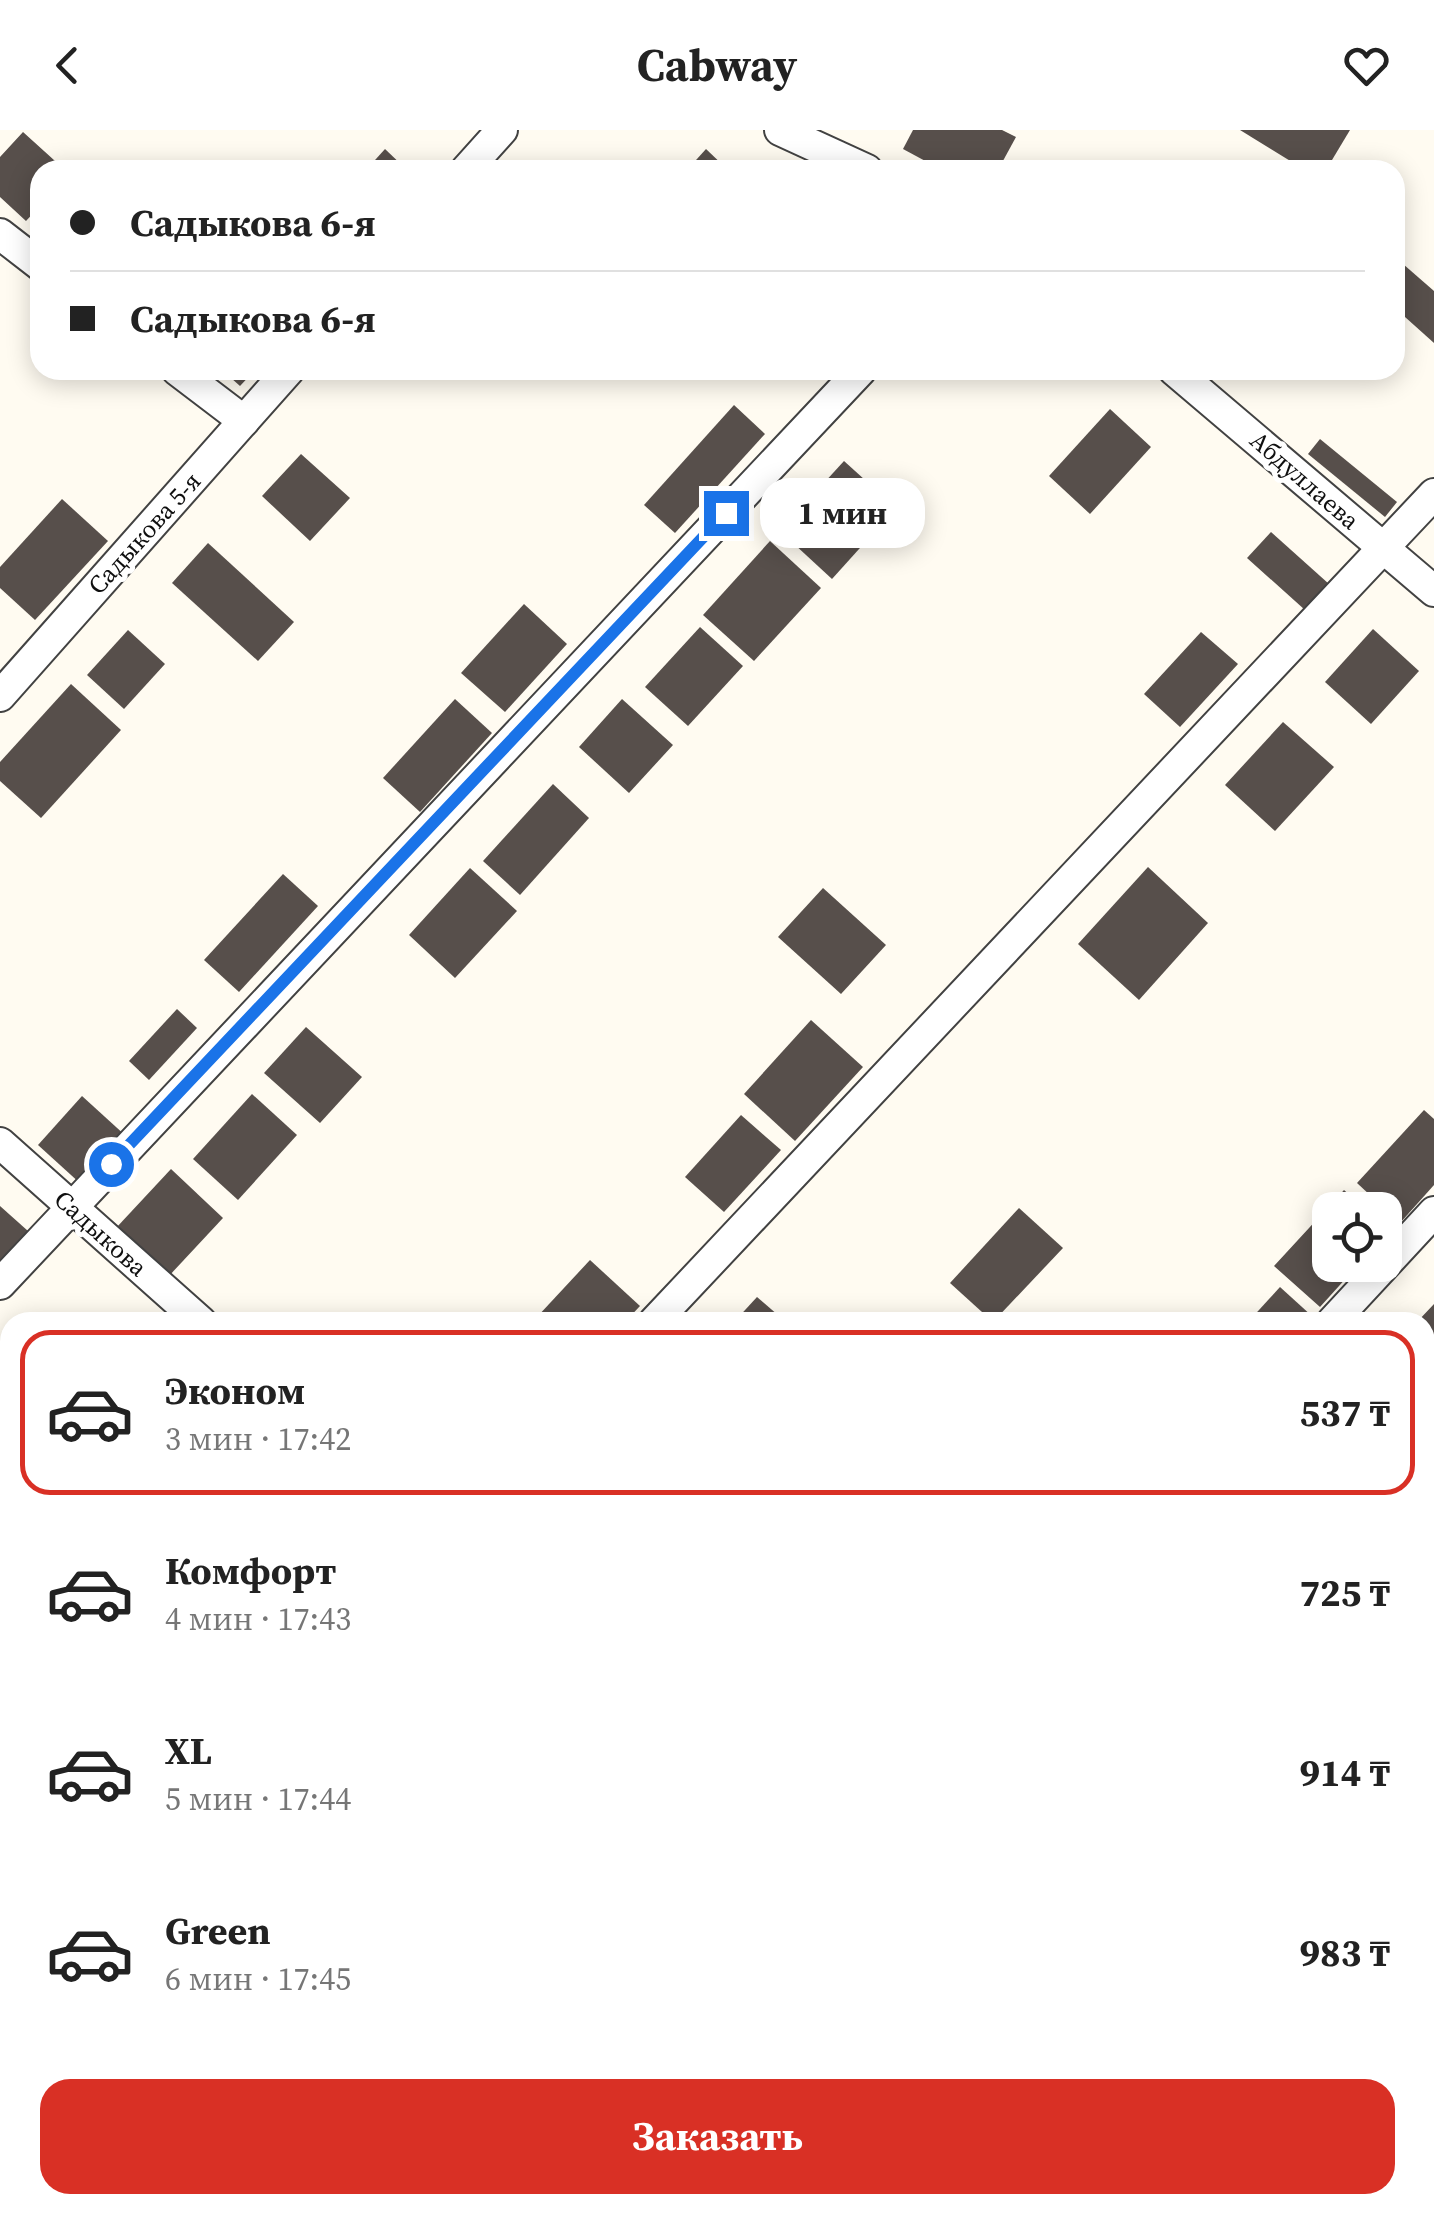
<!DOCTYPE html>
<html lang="ru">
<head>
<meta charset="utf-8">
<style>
	body { margin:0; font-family:"Source Serif 4",serif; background:#f2f2f2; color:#222; height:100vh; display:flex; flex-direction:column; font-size:38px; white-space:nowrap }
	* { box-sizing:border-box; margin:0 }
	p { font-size:32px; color:#767676 }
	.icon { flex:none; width:55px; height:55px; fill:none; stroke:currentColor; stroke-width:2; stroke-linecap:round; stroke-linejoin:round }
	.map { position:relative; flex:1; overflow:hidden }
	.panel { position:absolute; left:0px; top:1182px; width:1435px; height:902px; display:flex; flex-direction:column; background:#fff; border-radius:30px 30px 0 0; box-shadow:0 5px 25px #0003 }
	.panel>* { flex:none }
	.banner { position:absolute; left:30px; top:30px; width:1375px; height:220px; border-radius:30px; box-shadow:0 5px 25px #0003; display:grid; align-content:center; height:220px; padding:0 40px; background:#fff }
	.controls { position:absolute; left:1312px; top:1062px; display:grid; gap:20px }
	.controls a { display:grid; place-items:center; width:90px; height:90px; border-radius:20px; background:#fff; box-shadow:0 5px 25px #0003; font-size:50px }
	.end { position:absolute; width:45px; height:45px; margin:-22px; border:12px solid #1a73e8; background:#fff; box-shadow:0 0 0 5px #fff }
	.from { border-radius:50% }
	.bubble { position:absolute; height:70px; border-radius:30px; background:#fff; box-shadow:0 5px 25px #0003; font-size:32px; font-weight:700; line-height:70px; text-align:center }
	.banner b { display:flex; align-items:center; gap:35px; height:95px; font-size:38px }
	.banner b+b { border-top:2px solid #e0e0e0 }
	.banner i { width:25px; height:25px; background:#222 }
	ul { padding:18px 0 0; list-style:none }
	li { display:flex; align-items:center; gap:30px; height:165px; margin:0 20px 15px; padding:0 20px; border:5px solid transparent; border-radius:30px }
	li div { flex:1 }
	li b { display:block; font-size:38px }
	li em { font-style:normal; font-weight:700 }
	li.active { border-color:#d93025 }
	li>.icon { width:90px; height:90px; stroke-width:1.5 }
	.button { display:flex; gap:20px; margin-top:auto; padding:20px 40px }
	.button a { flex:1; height:115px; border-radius:30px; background:#d93025; color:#fff; font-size:40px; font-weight:700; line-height:115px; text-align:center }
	header { display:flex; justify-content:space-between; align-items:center; height:130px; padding:0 40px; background:#fff; font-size:45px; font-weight:700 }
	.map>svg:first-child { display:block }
	.building { fill:#574f4b }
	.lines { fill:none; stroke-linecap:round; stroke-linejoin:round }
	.minor-casing { stroke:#424242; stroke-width:34 }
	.minor { stroke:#fff; stroke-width:30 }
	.route { stroke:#1a73e8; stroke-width:12 }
	.labels { text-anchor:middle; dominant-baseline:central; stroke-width:10; stroke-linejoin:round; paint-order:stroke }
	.street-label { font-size:25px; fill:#0f0f0f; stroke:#fff }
</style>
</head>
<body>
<header><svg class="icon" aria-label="back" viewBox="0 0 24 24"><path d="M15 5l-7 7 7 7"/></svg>Cabway<svg class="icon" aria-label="heart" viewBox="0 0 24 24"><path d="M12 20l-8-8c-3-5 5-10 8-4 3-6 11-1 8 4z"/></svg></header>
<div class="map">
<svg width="1434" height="2083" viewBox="0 0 1434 2083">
	<rect width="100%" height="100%" fill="#fffbf1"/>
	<g class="building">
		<path d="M913,0H1002L1016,7L998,40H942L903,19Z"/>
		<path d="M1240,0H1350L1326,40H1305Z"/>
		<path d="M23,2L65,40H40V76L26,91L0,67V27Z"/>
		<path d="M385,19L407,40H366Z"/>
		<path d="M706,19L728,40H687Z"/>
		<path d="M1395,127L1434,161V213L1395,178Z"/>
		<path d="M222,240H255L240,256Z"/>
		<path d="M734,275L765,304L675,403L644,375Z"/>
		<path d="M1110,279L1151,317L1090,384L1049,346Z"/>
		<path d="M1320,309L1397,372L1385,387L1308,324Z"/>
		<path d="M301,324L350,368L310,411L262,366Z"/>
		<path d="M844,331L896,378L832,449L780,401Z"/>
		<path d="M62,369L108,411L35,490L0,458V437Z"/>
		<path d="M1271,402L1329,454L1305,480L1247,428Z"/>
		<path d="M770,411L821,458L754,531L703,485Z"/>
		<path d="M208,413L294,492L258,531L172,453Z"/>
		<path d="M524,474L567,514L505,582L461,543Z"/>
		<path d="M700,497L743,536L688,596L645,557Z"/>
		<path d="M1373,499L1419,541L1371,594L1325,552Z"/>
		<path d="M128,500L165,534L124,579L87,545Z"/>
		<path d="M1201,502L1238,534L1180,597L1144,564Z"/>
		<path d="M71,554L121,600L41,688L0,651V632Z"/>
		<path d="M455,569L492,603L420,682L383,648Z"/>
		<path d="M622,569L673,615L629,663L579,617Z"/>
		<path d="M1283,592L1334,637L1275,701L1225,655Z"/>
		<path d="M553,654L589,688L520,765L483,731Z"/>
		<path d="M1148,737L1208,793L1139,870L1078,814Z"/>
		<path d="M470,738L517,781L455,848L409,805Z"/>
		<path d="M283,744L318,776L239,862L204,830Z"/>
		<path d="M823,758L886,815L841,864L778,807Z"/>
		<path d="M177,879L197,898L149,950L129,931Z"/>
		<path d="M811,890L863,937L795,1011L744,964Z"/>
		<path d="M306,897L362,947L320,993L264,943Z"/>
		<path d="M252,964L297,1005L238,1070L193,1029Z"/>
		<path d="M82,966L127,1007L82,1055L38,1015Z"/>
		<path d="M1424,980L1434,989V1055L1400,1093L1357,1053Z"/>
		<path d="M741,985L781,1020L724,1082L685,1047Z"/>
		<path d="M171,1039L223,1088L168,1147L116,1098Z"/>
		<path d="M1344,1060L1366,1080H1330V1135H1358L1320,1177L1274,1136Z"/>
		<path d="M0,1076L28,1101L0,1132Z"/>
		<path d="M1019,1078L1063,1118L993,1192L950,1153Z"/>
		<path d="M590,1130L640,1176L625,1192H543L537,1187Z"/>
		<path d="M1280,1157L1313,1187L1308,1192H1248Z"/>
		<path d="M757,1167L786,1192H734Z"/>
		<path d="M1434,1174V1270L1425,1262V1192H1417Z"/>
		<path d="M1434,1627V1667L1425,1659V1637Z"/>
		<path d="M649,2075H721L730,2083H642Z"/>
	</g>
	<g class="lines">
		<defs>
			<g id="minor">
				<path d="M780,0L867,40"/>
				<path d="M466,40L502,0"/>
				<path d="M0,104L40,135"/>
				<path d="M177,240L244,291"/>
				<path d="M1174,240L1434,461"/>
				<path d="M0,566L289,240"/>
				<path d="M0,1013L201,1192"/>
				<path d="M0,1154L861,240"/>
				<path d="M654,1192L1434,364"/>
				<path d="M1332,1192L1434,1082"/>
				<path d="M1425,1819L1434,1810"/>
				<path d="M1425,1888L1434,1896"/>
				<path d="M0,1894L10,1903"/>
				<path d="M351,2075L360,2083"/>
				<path d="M1224,2083L1231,2075"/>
			</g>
		</defs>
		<use href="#minor" class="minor-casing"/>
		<use href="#minor" class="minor"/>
	</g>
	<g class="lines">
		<path class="route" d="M111,1034L726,383"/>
	</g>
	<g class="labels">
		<g class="street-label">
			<text transform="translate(1305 350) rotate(41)">Абдуллаева</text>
			<text transform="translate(144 403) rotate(-48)">Садыкова 5-я</text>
			<text transform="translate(101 1103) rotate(42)">Садыкова</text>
		</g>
	</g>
</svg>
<div class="controls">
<a><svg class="icon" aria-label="locate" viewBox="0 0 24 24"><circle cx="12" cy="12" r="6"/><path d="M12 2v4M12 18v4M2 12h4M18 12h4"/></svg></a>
</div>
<i class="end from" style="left:111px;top:1034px"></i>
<i class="end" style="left:726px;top:383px"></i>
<div class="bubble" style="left:760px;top:348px;width:165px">1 мин</div>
<div class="banner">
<b><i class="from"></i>Садыкова 6-я</b>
<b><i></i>Садыкова 6-я</b>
</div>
<section class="panel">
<ul>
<li class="active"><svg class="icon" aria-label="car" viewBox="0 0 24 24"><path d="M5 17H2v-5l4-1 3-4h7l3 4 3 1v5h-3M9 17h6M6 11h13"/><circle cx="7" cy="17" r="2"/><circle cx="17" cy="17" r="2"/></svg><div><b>Эконом</b><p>3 мин · 17:42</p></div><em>537 ₸</em></li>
<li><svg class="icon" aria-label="car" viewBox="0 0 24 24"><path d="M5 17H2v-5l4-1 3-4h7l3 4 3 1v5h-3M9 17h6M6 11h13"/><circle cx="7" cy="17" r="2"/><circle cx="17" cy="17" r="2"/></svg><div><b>Комфорт</b><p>4 мин · 17:43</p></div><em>725 ₸</em></li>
<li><svg class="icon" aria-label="car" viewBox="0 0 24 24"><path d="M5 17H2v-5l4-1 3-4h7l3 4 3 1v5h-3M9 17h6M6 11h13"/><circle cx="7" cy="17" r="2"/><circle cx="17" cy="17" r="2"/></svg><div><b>XL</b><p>5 мин · 17:44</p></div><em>914 ₸</em></li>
<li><svg class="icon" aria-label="car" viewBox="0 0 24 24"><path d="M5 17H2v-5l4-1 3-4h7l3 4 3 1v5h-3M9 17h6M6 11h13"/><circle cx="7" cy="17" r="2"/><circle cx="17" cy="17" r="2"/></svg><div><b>Green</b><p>6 мин · 17:45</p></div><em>983 ₸</em></li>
</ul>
<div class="button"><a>Заказать</a></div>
</section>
</div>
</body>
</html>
